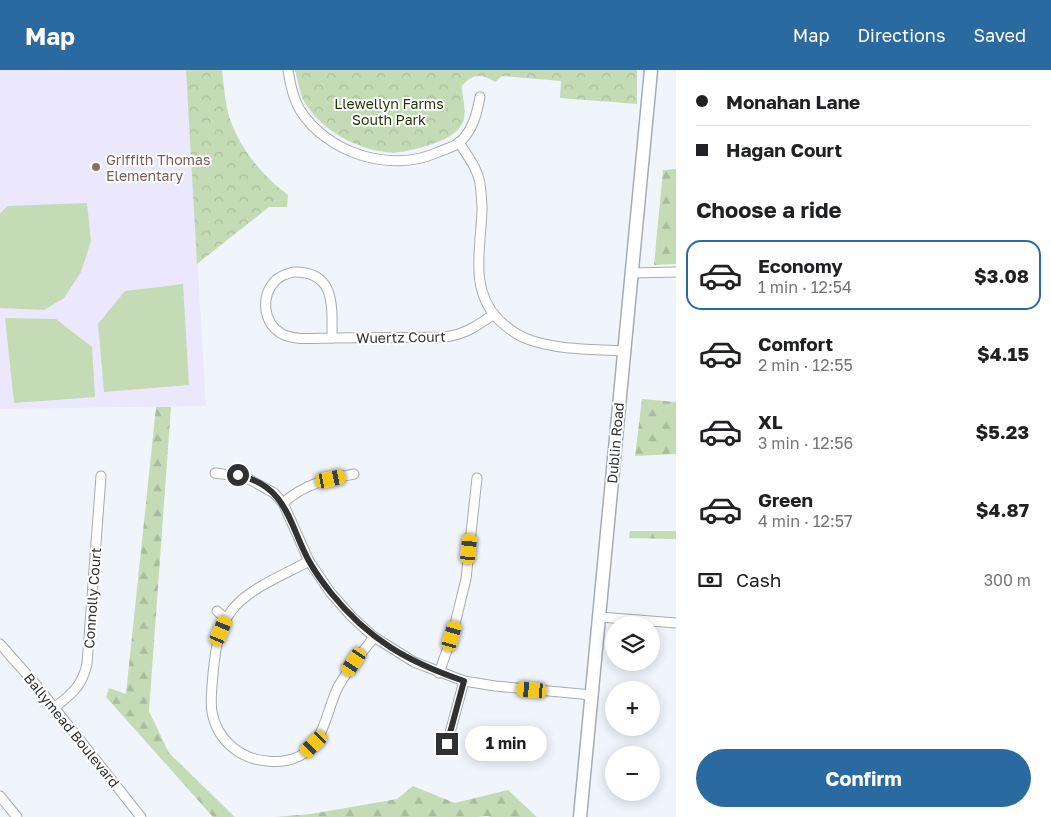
<!DOCTYPE html>
<html lang="en">
<head>
<meta charset="utf-8">
<style>
	body { margin:0; font-family:"Golos Text",sans-serif; background:#f6f6f6; color:#202124; height:100vh; display:flex; flex-direction:column; font-size:19px; white-space:nowrap }
	* { box-sizing:border-box; margin:0 }
	p { font-size:16px; color:#757577 }
	.icon { flex:none; width:28px; height:28px; fill:none; stroke:currentColor; stroke-width:2; stroke-linecap:round; stroke-linejoin:round }
	.map { position:relative; flex:1; overflow:hidden }
	.sheet { display:flex; flex-direction:column; background:#fff; width:375px }
	.sheet>* { flex:none }
	.hud { display:grid; align-content:center; height:110px; padding:0 20px; background:#fff }
	.controls { position:absolute; left:605px; top:546px; display:grid; gap:10px }
	.controls a { display:grid; place-items:center; width:55px; height:55px; border-radius:50%; background:#fff; box-shadow:0 2px 12px #0003; font-size:25px }
	.end { position:absolute; width:22px; height:22px; margin:-11px; border:6px solid #2f3134; background:#fff; box-shadow:0 0 0 2px #fff }
	.from { border-radius:50% }
	.bubble { position:absolute; height:35px; border-radius:18px; background:#fff; box-shadow:0 2px 12px #0003; font-size:16px; font-weight:700; line-height:35px; text-align:center }
	.car { position:absolute; width:15px; height:30px; margin:-15px -8px; border-radius:6px; box-shadow:0 0 4px 1px #0007; background:linear-gradient(#f5c518 24%,#345 0 40%,#f5c518 0 76%,#345 0 86%,#f5c518 0) }
	.hud b { display:flex; align-items:center; gap:18px; height:48px; font-size:19px }
	.hud b+b { border-top:1px solid #e0e0e0 }
	.hud i { width:12px; height:12px; background:#202124 }
	ul { padding:0; list-style:none }
	li { display:flex; align-items:center; gap:15px; height:70px; margin:0 10px 8px; padding:0 10px; border:2px solid transparent; border-radius:15px }
	li div { flex:1 }
	li b { display:block; font-size:19px }
	li em { font-style:normal; font-weight:700 }
	li.on { border-color:#2b6aa0 }
	li>.icon { width:45px; height:45px; stroke-width:1.5 }
	h2 { padding:0 20px; font-size:22px; line-height:60px }
	.pay { display:flex; align-items:center; gap:12px; height:55px; padding:0 20px; font-size:19px }
	.pay p { margin-inline-start:auto }
	.cta { display:flex; gap:10px; margin-top:auto; padding:10px 20px }
	.cta a { flex:1; height:58px; border-radius:30px; background:#2b6aa0; color:#fff; font-size:20px; font-weight:700; line-height:58px; text-align:center }
	header { display:flex; align-items:center; gap:30px; box-sizing:border-box; height:70px; padding:0 25px; background:#2b6aa0; color:#fff }
	header strong { font-size:24px }
	nav { display:flex; gap:28px; margin-inline-start:auto; font-size:18px }
	main { display:flex; flex:1; min-height:0 }
	.map>svg:first-child { display:block }
	.education { fill:#ebe8fe }
	.forest { fill:url(#forest-firs) }
	.park { fill:url(#park-crowns) }
	.pitch { fill:#c5dbb6 }
	.lines { fill:none; stroke-linecap:round; stroke-linejoin:round }
	.minor-casing { stroke:#a6acb2; stroke-width:11 }
	.secondary-casing { stroke:#a6acb2; stroke-width:15 }
	.minor { stroke:#fff; stroke-width:9 }
	.secondary { stroke:#fff; stroke-width:12 }
	.route { stroke:#2f3134; stroke-width:6 }
	.education-dot { fill:#8d6e63; stroke:#fff; stroke-width:2 }
	.labels { text-anchor:middle; dominant-baseline:central; stroke-width:4; stroke-linejoin:round; paint-order:stroke }
	.park-label { font-size:14px; fill:#1b3600; stroke:#fff }
	.education-label { font-size:14px; fill:#785e54; stroke:#fff; text-anchor:start }
	.street-label { font-size:14px; fill:#2f3134; stroke:#fff }
</style>
</head>
<body>
<header>
<strong>Map</strong>
<nav><a>Map</a><a>Directions</a><a>Saved</a></nav>
</header>
<main>
<div class="map">
<svg width="676" height="747" viewBox="0 0 676 747">
	<defs>
		<pattern id="forest-firs" width="22" height="20" patternUnits="userSpaceOnUse" patternTransform="scale(1.25)"><rect width="22" height="20" fill="#c5dbb6"/><path d="M5 1l3.5 6h-7zM16 11l3.5 6h-7z" fill="#aabc9d"/></pattern>
		<pattern id="park-crowns" width="20" height="18" patternUnits="userSpaceOnUse" patternTransform="scale(1.25)"><rect width="20" height="18" fill="#c5dbb6"/><path d="M2 6a3 3 0 1 1 6 0M12 15a3 3 0 1 1 6 0" fill="none" stroke="#aabc9d"/></pattern>
	</defs>
	<rect width="100%" height="100%" fill="#f0f5fc"/>
	<path class="education" d="M0,0H186L206,336L0,339Z"/>
	<g class="forest">
		<path d="M676,99V194L654,195L663,100Z"/>
		<path d="M642,329L676,332V384L635,386Z"/>
		<path d="M156,337H171L149,641L169,683L235,747H213L106,627L109,618L126,624Z"/>
		<path d="M630,461H676V469L629,468Z"/>
		<path d="M413,716L455,733L508,720L537,747H490L488,746L477,747H275L311,744L397,729Z"/>
	</g>
	<g class="park">
		<path d="M186,0H222C224,16 225,34 230,49C240,79 263,106 288,125L287,137H269L197,194Z"/>
		<path d="M295,0H637V34L560,28L561,11L502,6L495,12C483,3 471,4 462,16C462,29 468,43 462,54C455,67 436,73 423,77C411,80 397,84 385,82C355,78 324,61 307,36C300,27 298,11 295,0Z"/>
	</g>
	<g class="pitch">
		<path d="M87,133L91,171L81,202L64,228L44,240L0,238V144L7,136Z"/>
		<path d="M183,214L189,315L104,322L98,254L125,221Z"/>
		<path d="M5,248L56,249L92,277L95,327L14,333Z"/>
	</g>
	<g class="lines">
		<defs>
			<g id="minor">
				<path d="M288,0C290,14 293,28 300,40C327,83 390,103 436,83C443,80 454,77 460,72C473,60 477,43 480,27"/>
				<path d="M459,72C467,86 477,97 480,113C481,122 482,131 482,140C481,177 469,219 498,249C508,259 519,267 533,271C561,280 594,279 624,281"/>
				<path d="M293,202C336,201 332,236 332,268C316,268 296,271 282,264C263,253 260,226 276,210C280,206 286,204 293,202Z"/>
				<path d="M631,203L676,202"/>
				<path d="M332,268L444,267C464,265 477,256 494,244"/>
				<path d="M215,403L245,407L274,423L283,433L309,491L330,522L352,547L374,567L414,592L464,611L495,616L592,625"/>
				<path d="M283,433C306,413 325,410 354,404"/>
				<path d="M309,491C286,504 249,518 232,540C218,558 215,582 213,604C212,617 210,630 212,642C217,670 240,689 267,691C280,693 297,690 307,681C325,666 328,637 338,617C348,599 362,583 374,567"/>
				<path d="M217,541L226,549"/>
				<path d="M600,547L676,553"/>
				<path d="M0,574L37,616L141,747"/>
				<path d="M439,603L452,566L466,509L477,408"/>
				<path d="M55,637C72,624 82,616 87,594L101,406"/>
				<path d="M447,674L464,611"/>
				<path d="M0,726L17,747"/>
			</g>
			<path id="secondary" d="M580,747L651,0"/>
		</defs>
		<use href="#minor" class="minor-casing"/>
		<use href="#secondary" class="secondary-casing"/>
		<use href="#minor" class="minor"/>
		<use href="#secondary" class="secondary"/>
	</g>
	<g class="lines">
		<path class="route" d="M238,405C288,416 289,455 309,491C315,502 323,513 331,523C369,570 408,592 464,611L447,674"/>
	</g>
	<circle class="education-dot" cx="96" cy="97" r="5"/>
	<g class="labels">
		<g class="park-label">
			<text x="389" y="33">Llewellyn Farms<tspan x="389" dy="16">South Park</tspan></text>
		</g>
		<g class="education-label">
			<text x="106" y="89">Griffith Thomas<tspan x="106" dy="16">Elementary</tspan></text>
		</g>
		<g class="street-label">
			<text transform="translate(401 267) rotate(-1)">Wuertz Court</text>
			<text transform="translate(615 373) rotate(-85)">Dublin Road</text>
			<text transform="translate(92 528) rotate(-86)">Connolly Court</text>
			<text transform="translate(72 660) rotate(51)">Ballymead Boulevard</text>
		</g>
	</g>
</svg>
<div class="controls">
<a><svg class="icon" aria-label="layers" viewBox="0 0 24 24"><path d="M12 4l9 5-9 5-9-5zM3 14l9 5 9-5"/></svg></a>
<a>+</a>
<a>−</a>
</div>
<i class="end from" style="left:238px;top:405px"></i>
<i class="end" style="left:447px;top:674px"></i>
<div class="bubble" style="left:465px;top:656px;width:82px">1 min</div>
<i class="car" style="left:331px;top:409px;rotate:78deg"></i>
<i class="car" style="left:469px;top:479px;rotate:6deg"></i>
<i class="car" style="left:221px;top:561px;rotate:23deg"></i>
<i class="car" style="left:452px;top:566px;rotate:16deg"></i>
<i class="car" style="left:354px;top:592px;rotate:214deg"></i>
<i class="car" style="left:532px;top:620px;rotate:275deg"></i>
<i class="car" style="left:314px;top:674px;rotate:225deg"></i>
</div>
<section class="sheet">
<div class="hud">
<b><i class="from"></i>Monahan Lane</b>
<b><i></i>Hagan Court</b>
</div>
<h2>Choose a ride</h2>
<ul>
<li class="on"><svg class="icon" aria-label="car" viewBox="0 0 24 24"><path d="M5 17H2v-5l4-1 3-4h7l3 4 3 1v5h-3M9 17h6M6 11h13"/><circle cx="7" cy="17" r="2"/><circle cx="17" cy="17" r="2"/></svg><div><b>Economy</b><p>1 min · 12:54</p></div><em>$3.08</em></li>
<li><svg class="icon" aria-label="car" viewBox="0 0 24 24"><path d="M5 17H2v-5l4-1 3-4h7l3 4 3 1v5h-3M9 17h6M6 11h13"/><circle cx="7" cy="17" r="2"/><circle cx="17" cy="17" r="2"/></svg><div><b>Comfort</b><p>2 min · 12:55</p></div><em>$4.15</em></li>
<li><svg class="icon" aria-label="car" viewBox="0 0 24 24"><path d="M5 17H2v-5l4-1 3-4h7l3 4 3 1v5h-3M9 17h6M6 11h13"/><circle cx="7" cy="17" r="2"/><circle cx="17" cy="17" r="2"/></svg><div><b>XL</b><p>3 min · 12:56</p></div><em>$5.23</em></li>
<li><svg class="icon" aria-label="car" viewBox="0 0 24 24"><path d="M5 17H2v-5l4-1 3-4h7l3 4 3 1v5h-3M9 17h6M6 11h13"/><circle cx="7" cy="17" r="2"/><circle cx="17" cy="17" r="2"/></svg><div><b>Green</b><p>4 min · 12:57</p></div><em>$4.87</em></li>
</ul>
<div class="pay"><svg class="icon" aria-label="cash" viewBox="0 0 24 24"><path d="M3 7h18v10H3z"/><circle cx="12" cy="12" r="2"/></svg>Cash<p>300 m</p></div>
<div class="cta"><a>Confirm</a></div>
</section>
</main>
</body>
</html>
